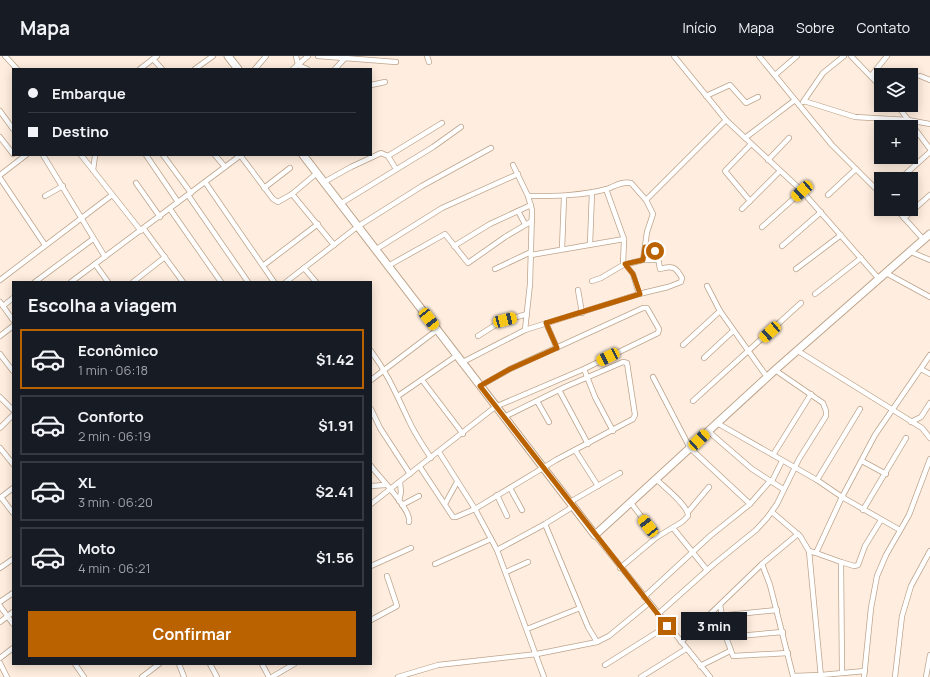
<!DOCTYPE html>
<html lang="pt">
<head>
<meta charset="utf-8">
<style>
	body { margin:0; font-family:Manrope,sans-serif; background:#20242c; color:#f1f3f6; height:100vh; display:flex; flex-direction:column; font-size:15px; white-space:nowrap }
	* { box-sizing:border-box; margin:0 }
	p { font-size:13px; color:#9ea1a6 }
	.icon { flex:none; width:22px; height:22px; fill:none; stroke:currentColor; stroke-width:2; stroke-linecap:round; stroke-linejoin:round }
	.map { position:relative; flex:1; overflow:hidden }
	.panel { position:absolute; left:12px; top:225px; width:360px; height:384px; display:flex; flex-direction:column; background:#171b24; border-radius:0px; box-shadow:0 2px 10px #0003 }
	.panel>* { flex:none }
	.banner { position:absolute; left:12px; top:12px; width:360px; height:88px; border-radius:0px; box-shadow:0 2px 10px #0003; display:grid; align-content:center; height:88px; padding:0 16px; background:#171b24 }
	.buttons { position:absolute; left:874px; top:12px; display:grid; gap:8px }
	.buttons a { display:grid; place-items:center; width:44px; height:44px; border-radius:0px; background:#171b24; box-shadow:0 2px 10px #0003; font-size:20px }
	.end { position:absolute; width:18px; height:18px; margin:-9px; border:5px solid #bb6200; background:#fff; box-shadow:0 0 0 2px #fff }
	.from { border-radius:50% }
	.bubble { position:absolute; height:28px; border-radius:0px; background:#171b24; box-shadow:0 2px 10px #0003; font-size:13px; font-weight:700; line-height:28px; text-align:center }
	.car { position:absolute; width:12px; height:24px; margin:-12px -6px; border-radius:5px; box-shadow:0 0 3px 1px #0007; background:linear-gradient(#f5c518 24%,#345 0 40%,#f5c518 0 76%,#345 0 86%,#f5c518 0) }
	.banner b { display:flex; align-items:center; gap:14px; height:38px; font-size:15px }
	.banner b+b { border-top:1px solid #363941 }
	.banner i { width:10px; height:10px; background:#f1f3f6 }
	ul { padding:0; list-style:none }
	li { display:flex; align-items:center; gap:12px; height:60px; margin:0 8px 6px; padding:0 8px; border:2px solid #363941; border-radius:0px }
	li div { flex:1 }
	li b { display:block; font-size:15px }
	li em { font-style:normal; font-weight:700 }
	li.active { border-color:#bb6200 }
	li>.icon { width:36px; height:36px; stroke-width:1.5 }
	h2 { padding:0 16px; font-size:18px; line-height:48px }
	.button { display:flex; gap:8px; margin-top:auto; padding:8px 16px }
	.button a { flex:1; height:46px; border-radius:0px; background:#bb6200; color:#fff; font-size:16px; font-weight:700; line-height:46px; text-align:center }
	header { display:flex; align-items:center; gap:24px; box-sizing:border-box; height:56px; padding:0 20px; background:#171b24; border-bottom:1px solid #363941 }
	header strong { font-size:19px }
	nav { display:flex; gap:22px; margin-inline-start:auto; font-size:14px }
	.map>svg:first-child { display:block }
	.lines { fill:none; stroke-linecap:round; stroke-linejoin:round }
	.street-casing { stroke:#bda48c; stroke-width:6 }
	.secondary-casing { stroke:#bda48c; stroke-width:9 }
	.street { stroke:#fff; stroke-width:4.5 }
	.secondary { stroke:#fff; stroke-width:7 }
	.route { stroke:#bb6200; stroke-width:5 }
</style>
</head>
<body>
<header>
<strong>Mapa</strong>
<nav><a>Início</a><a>Mapa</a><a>Sobre</a><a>Contato</a></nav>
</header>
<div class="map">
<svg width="930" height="621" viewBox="0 0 930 621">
	<rect width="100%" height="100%" fill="#ffeedf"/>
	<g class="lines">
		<defs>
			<g id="street">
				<path d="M5,0L17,13"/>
				<path d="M296,0L298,9L307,13"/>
				<path d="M318,0L396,6"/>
				<path d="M427,0L429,6"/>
				<path d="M674,0L726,64L802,135L879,223"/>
				<path d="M759,0L832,89L881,138"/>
				<path d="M851,0L881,31"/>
				<path d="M153,3L162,13"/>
				<path d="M140,13L157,0"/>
				<path d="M195,13L213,0"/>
				<path d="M255,13L266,0"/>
				<path d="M293,13L308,0"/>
				<path d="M335,13L347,0"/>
				<path d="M775,19L797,0"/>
				<path d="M871,20L887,0"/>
				<path d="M920,20L930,24"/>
				<path d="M371,29L385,26"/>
				<path d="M706,40L730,29L746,47L758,41"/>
				<path d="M804,45L855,61L908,64L930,68"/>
				<path d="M803,46L823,17L844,0"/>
				<path d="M897,49L930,93"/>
				<path d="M0,55L13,73"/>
				<path d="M0,81L13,98"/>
				<path d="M745,82L795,44"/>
				<path d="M43,99L105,201"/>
				<path d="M81,99L141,175"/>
				<path d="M146,99L178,146"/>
				<path d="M163,99L191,137"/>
				<path d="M215,99L225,111"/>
				<path d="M240,99L273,143L278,146L292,138L334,189"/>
				<path d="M388,100L442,67"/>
				<path d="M768,104L789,82"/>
				<path d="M513,109L528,140L532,154L530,228L525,274"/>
				<path d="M93,114L95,100"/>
				<path d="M0,119L26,99"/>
				<path d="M0,122L45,189"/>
				<path d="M900,123L930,96"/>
				<path d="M205,126L274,226"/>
				<path d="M324,126L351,111L381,97L388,100L396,113"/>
				<path d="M136,127L160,161"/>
				<path d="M264,132L290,112"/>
				<path d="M292,138L317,117"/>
				<path d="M188,139L248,226"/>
				<path d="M828,139L856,113"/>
				<path d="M45,140L63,130"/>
				<path d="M528,140C555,140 581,140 607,133C615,130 622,125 631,127L646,144L653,158L647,176L643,204"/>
				<path d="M646,144L726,64"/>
				<path d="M750,145L725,115L751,88"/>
				<path d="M340,148L433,91L461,71"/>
				<path d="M170,153L221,226"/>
				<path d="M742,153L780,115"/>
				<path d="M896,153L924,184"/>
				<path d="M518,155L525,168"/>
				<path d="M904,162L930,139"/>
				<path d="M762,171L802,135"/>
				<path d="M144,173L183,226"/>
				<path d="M590,188L592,136"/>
				<path d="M454,190L490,168L531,149"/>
				<path d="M782,190L821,156"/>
				<path d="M562,193L564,141"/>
				<path d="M375,194L442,152L518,118"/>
				<path d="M911,196L930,204"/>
				<path d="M531,199L624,183"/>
				<path d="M95,208L108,226"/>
				<path d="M625,208L633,218L639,238"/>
				<path d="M264,209L318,168"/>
				<path d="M623,209L643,204H658"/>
				<path d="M388,210L445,178L468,207L505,181L532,165"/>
				<path d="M304,212L316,226"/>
				<path d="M495,213L531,196"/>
				<path d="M796,213L841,179"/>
				<path d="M886,217L930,241"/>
				<path d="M0,224L112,139"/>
				<path d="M592,225L601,222L623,209L624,183L606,133"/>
				<path d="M35,226L93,183"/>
				<path d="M71,226L241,99"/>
				<path d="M133,226L165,201"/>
				<path d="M286,226L357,171L422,130L491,92"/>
				<path d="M707,230L720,255L767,321"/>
				<path d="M578,234L582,257"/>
				<path d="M815,238L861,202"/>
				<path d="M0,246L13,264"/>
				<path d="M3,250L13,242"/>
				<path d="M546,267L557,292"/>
				<path d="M0,280L13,270"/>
				<path d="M478,280L500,266L527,258"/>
				<path d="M683,289L720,255"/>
				<path d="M371,295C388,318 397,340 409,365C415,378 423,390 431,402"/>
				<path d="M798,295L922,372L930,382"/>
				<path d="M0,298L13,315"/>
				<path d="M704,302L733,275"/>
				<path d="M461,307L525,274L639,238L668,231L681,226L682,222C676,211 672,209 660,213L657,196L645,191"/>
				<path d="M584,313L595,341L613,375"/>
				<path d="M921,313L930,318"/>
				<path d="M653,321L690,392L750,448"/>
				<path d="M371,324L437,274"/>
				<path d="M422,324L463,378"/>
				<path d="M559,334L588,388"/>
				<path d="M398,340L456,300"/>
				<path d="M0,341L13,354"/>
				<path d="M537,345L549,366"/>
				<path d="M693,345L801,247"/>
				<path d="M371,353L380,372L410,418"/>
				<path d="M911,366L921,361L930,347"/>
				<path d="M717,367L817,424L842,441L900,474"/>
				<path d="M0,372L13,359"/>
				<path d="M708,375L752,413L783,433"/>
				<path d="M0,392L13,408"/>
				<path d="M575,394L598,430"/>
				<path d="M439,396L475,453L497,494L544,621"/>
				<path d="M773,399L811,338"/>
				<path d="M862,405L886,418"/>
				<path d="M371,410C379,421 412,454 409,466"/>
				<path d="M420,411L453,461H456L475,453L556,404L633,363L635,359L627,307L623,306L565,331L504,361"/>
				<path d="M817,424L860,353"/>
				<path d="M772,425L782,405"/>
				<path d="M371,430L385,429"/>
				<path d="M510,432L522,454"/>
				<path d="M497,439L507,460"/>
				<path d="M1,441L13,457"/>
				<path d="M0,442L13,432"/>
				<path d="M399,445L401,436L400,426"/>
				<path d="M570,446L620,417"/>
				<path d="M631,447L657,481"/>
				<path d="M371,448L495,351L584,313L658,277L659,273L647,252H643L510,313L480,330"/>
				<path d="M445,448L457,426"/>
				<path d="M402,449L419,440"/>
				<path d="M863,454L906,382"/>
				<path d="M688,456L709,431"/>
				<path d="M772,456L800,480L809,495L821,621"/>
				<path d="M545,468L588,571L597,586"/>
				<path d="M673,472L707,514"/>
				<path d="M595,479L710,621"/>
				<path d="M497,494L545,468L574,450"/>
				<path d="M809,495L816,497L842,441L875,379L930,299"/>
				<path d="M816,497L841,506L842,617"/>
				<path d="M841,506L854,510L858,509L865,490L881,464"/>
				<path d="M435,508L491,483"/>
				<path d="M762,508L770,529L793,620L821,619L865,615"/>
				<path d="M371,510L411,492"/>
				<path d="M0,512L13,503"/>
				<path d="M620,512L657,481L682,466L688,460C689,450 664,431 656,423"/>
				<path d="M506,516L528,506"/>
				<path d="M644,541L710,480L750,448L770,425"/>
				<path d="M0,546L13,537"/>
				<path d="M720,549L726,581L733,600L788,597"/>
				<path d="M0,550L13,568"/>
				<path d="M658,558L714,508L756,474L767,462L777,448L799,403L826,360V355L823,347L775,314"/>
				<path d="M708,561L777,554"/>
				<path d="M371,564L397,550L387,520"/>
				<path d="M0,566L13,556"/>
				<path d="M527,573L580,552"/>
				<path d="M726,581L783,576"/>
				<path d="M681,586L762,508L798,478"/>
				<path d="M0,602L13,592"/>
				<path d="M0,607L7,621"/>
				<path d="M75,608L84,621"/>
				<path d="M179,608L184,621"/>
				<path d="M210,608L217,621"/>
				<path d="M262,608L269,621"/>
				<path d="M605,609L667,570"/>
				<path d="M700,610L730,595"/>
				<path d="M142,621L159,608"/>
				<path d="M272,621L294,608"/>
				<path d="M398,621L438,609L537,598L597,586L609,580L649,547"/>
				<path d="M641,621L686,593"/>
				<path d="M864,621L871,552L877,520L886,499L909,459L930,403"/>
				<path d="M895,621L902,560L911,530L930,495"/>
				<path d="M926,621L930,599"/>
			</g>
			<g id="secondary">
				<path d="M228,0L238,13"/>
				<path d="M303,99L595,479L775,314L930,178"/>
			</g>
		</defs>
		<use href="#street" class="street-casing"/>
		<use href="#secondary" class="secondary-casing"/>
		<use href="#street" class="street"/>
		<use href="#secondary" class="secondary"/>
	</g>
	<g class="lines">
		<path class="route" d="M655,195L645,191L643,204L625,208L633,218L640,238L546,267L557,292L510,313L480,330L667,570"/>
	</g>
</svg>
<div class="buttons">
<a><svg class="icon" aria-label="layers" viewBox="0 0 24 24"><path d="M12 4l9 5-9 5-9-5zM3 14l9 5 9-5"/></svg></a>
<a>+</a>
<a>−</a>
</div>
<i class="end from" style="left:655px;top:195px"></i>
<i class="end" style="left:667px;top:570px"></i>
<div class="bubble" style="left:681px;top:556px;width:66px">3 min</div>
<i class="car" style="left:802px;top:135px;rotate:228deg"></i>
<i class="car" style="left:429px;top:263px;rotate:142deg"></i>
<i class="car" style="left:505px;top:264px;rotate:75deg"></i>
<i class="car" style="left:770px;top:276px;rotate:228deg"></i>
<i class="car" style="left:608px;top:301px;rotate:244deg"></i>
<i class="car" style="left:699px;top:384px;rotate:47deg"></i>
<i class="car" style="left:648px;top:470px;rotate:322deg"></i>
<div class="banner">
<b><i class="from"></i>Embarque</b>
<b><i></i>Destino</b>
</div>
<section class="panel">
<h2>Escolha a viagem</h2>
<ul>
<li class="active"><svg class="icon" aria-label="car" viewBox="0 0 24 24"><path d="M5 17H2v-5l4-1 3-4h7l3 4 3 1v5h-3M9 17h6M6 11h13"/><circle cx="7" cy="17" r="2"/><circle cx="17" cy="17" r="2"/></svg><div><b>Econômico</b><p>1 min · 06:18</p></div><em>$1.42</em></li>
<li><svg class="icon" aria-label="car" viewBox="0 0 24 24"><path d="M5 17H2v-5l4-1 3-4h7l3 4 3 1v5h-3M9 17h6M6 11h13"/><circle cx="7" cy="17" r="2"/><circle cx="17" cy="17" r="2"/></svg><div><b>Conforto</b><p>2 min · 06:19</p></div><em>$1.91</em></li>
<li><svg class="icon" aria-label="car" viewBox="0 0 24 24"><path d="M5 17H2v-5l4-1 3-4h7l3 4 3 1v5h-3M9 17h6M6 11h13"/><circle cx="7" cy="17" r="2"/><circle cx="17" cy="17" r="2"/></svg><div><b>XL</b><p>3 min · 06:20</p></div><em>$2.41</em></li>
<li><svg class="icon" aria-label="car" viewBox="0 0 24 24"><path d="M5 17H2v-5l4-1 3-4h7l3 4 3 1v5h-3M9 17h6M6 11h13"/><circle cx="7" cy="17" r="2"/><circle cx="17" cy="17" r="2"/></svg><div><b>Moto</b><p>4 min · 06:21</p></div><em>$1.56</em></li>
</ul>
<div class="button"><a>Confirmar</a></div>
</section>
</div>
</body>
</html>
